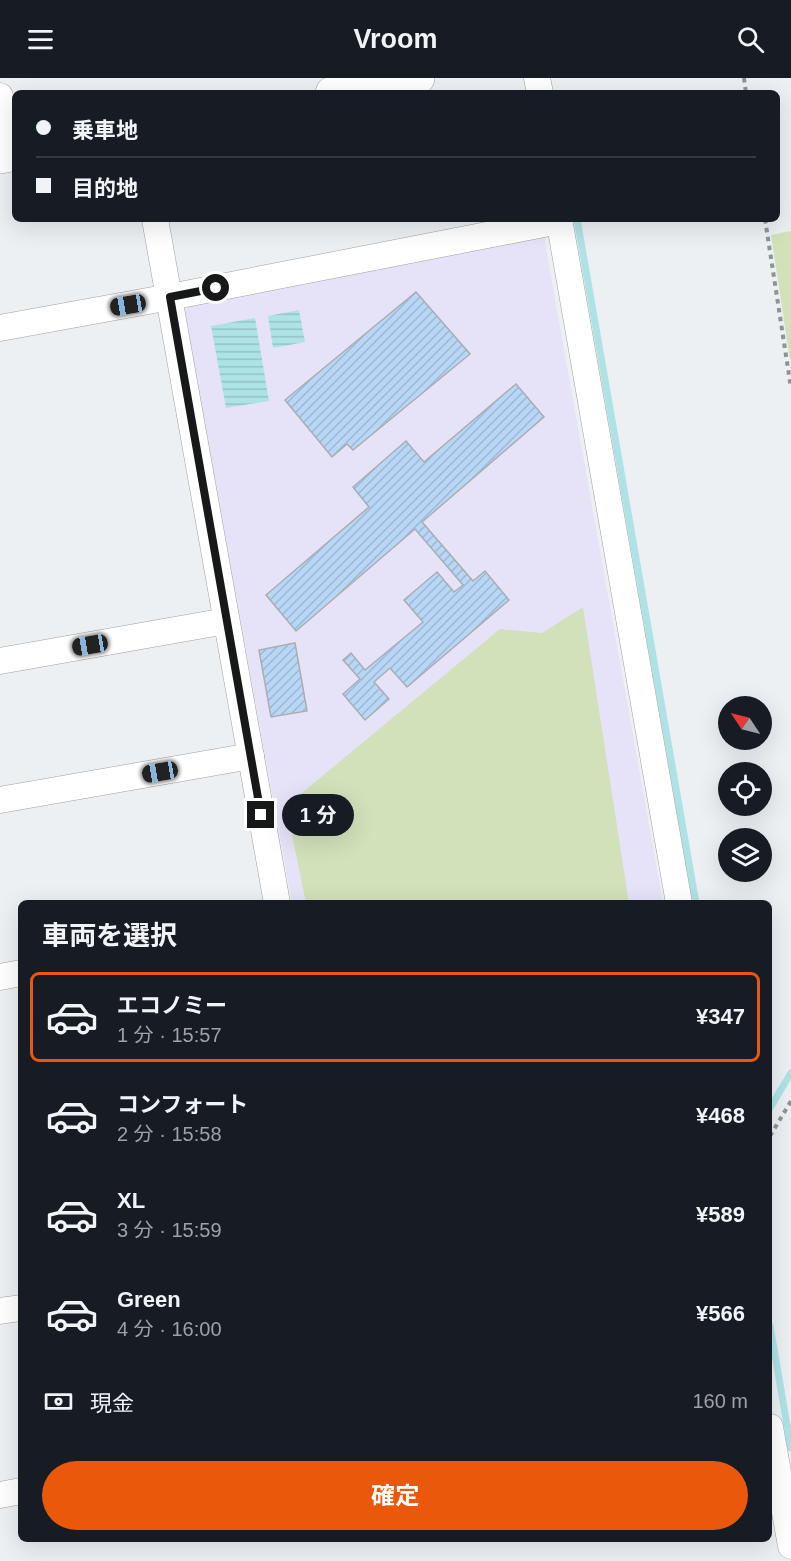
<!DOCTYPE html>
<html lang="ja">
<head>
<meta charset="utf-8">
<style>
	body { margin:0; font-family:Helvetica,"Noto Sans JP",sans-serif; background:#20242c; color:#f1f3f6; height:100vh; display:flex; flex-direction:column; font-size:22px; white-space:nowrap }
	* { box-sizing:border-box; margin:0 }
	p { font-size:20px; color:#9ea1a6 }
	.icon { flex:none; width:33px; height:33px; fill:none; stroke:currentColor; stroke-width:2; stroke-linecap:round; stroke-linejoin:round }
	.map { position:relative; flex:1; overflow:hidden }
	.drawer { position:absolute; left:18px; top:822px; width:754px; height:642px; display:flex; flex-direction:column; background:#171b24; border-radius:9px; box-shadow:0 6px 24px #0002 }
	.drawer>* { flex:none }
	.top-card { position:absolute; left:12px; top:12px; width:768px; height:132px; border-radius:9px; box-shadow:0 6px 24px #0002; display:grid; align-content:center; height:132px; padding:0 24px; background:#171b24 }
	.needle { width:39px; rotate:305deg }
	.controls { position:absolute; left:718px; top:618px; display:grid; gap:12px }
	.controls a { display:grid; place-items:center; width:54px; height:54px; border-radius:50%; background:#171b24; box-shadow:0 6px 24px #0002; font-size:30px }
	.end { position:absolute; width:27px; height:27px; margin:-14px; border:8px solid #171819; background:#fff; box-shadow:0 0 0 3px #fff }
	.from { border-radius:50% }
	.bubble { position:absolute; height:42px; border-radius:21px; background:#171b24; box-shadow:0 6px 24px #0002; font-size:20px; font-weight:700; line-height:42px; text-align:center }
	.car { position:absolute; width:18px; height:36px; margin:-18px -9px; border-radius:8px; box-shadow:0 0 4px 2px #0007; background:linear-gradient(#222 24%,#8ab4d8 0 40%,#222 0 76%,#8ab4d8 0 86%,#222 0) }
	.top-card b { display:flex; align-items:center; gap:21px; height:57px; font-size:22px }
	.top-card b+b { border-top:2px solid #363941 }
	.top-card i { width:15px; height:15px; background:#f1f3f6 }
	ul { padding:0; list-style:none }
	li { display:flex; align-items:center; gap:18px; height:90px; margin:0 12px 9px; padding:0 12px; border:3px solid transparent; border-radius:9px }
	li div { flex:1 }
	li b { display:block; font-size:22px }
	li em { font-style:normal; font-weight:700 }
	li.selected { border-color:#ea580c }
	li>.icon { width:54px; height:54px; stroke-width:1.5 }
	h2 { padding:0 24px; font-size:27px; line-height:72px }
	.pay { display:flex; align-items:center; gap:15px; height:66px; padding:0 24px; font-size:22px }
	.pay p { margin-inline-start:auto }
	.cta { display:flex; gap:12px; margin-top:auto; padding:12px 24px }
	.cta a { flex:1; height:69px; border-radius:36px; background:#ea580c; color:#fff; font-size:24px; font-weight:700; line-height:69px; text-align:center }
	header { display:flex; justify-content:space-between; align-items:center; height:78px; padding:0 24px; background:#171b24; font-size:27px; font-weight:700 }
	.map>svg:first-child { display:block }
	.education { fill:#e6e3f9 }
	.grass { fill:#d2e1ba }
	.water { fill:url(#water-rules) }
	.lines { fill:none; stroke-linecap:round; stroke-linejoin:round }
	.stream { stroke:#aee3e6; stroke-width:7 }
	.building { fill:url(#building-hatch); stroke:#abadaf; stroke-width:1.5 }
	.street-casing { stroke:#9fa1a4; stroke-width:27 }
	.secondary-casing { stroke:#9fa1a4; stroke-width:34 }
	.path { stroke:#909294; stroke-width:4; stroke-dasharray:4.5 4.5; stroke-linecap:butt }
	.street { stroke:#fff; stroke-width:26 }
	.secondary { stroke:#fff; stroke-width:33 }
	.route { stroke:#171819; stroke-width:8 }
</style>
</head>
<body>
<header><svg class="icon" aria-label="menu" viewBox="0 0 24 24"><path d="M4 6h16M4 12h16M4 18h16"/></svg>Vroom<svg class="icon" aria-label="search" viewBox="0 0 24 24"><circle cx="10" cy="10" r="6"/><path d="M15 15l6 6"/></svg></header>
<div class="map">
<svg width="791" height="1483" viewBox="0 0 791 1483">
	<defs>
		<pattern id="water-rules" width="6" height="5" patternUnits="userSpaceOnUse" patternTransform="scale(1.5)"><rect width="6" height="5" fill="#aee3e6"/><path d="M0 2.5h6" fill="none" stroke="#95c2c5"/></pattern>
		<pattern id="building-hatch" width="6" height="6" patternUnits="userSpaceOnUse" patternTransform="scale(1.5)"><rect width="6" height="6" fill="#b8d7f6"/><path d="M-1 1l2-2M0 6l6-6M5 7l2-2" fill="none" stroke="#9db8d2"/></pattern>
	</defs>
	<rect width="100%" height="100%" fill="#edf0f3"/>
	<path class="education" d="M544,159L663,825H292L184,234L191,224Z"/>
	<g class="grass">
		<path d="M791,153V281L790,282L771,157Z"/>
		<path d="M583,529L629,825H306L286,728L500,551L542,555Z"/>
	</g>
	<g class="water">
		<path d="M299,232L305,264L273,270L268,238Z"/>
		<path d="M255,240L269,323L226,330L211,248Z"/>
	</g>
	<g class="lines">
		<g class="stream">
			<path d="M577,141L696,825"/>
			<path d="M770,1030L791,995"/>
			<path d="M770,1248L791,1370"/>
		</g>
	</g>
	<g class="building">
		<path d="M416,214L470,276L353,372L347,366L332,379L285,322Z"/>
		<path d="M516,306L544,339L422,444L473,503L485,493L509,522L407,609L390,590L374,604L389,621L365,642L343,616L360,601L343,582L351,575L365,592L423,544L404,522L437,494L454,514L463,507L415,451L296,553L266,517L369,429L353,409L406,363L424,384Z"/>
		<path d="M295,565L307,633L271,639L259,572Z"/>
	</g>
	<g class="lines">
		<defs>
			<g id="street">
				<path d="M537,0L540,15"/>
				<path d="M0,18L10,77"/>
				<path d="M155,141L277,825"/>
				<path d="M559,141L679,825"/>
				<path d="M0,250L170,219L559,143"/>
				<path d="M0,583L226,543"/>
				<path d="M0,722L251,678"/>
				<path d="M0,899L21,895"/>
				<path d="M0,1233L21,1230"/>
				<path d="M770,1349L791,1468"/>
				<path d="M0,1417L21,1413"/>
			</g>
			<g id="secondary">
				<path d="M332,15L418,0"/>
				<path d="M0,79L15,76"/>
			</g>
		</defs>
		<use href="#street" class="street-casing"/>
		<use href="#secondary" class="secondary-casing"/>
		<g class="path">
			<path d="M744,0L746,15"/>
			<path d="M765,141L791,310"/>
			<path d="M770,1058L791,1023"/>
		</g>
		<use href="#street" class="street"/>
		<use href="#secondary" class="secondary"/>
	</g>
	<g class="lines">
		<path class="route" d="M216,210L170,219L261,737"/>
	</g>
</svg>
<div class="controls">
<a><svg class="needle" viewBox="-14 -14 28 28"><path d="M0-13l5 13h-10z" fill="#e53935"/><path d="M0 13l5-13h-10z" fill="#9ea1a6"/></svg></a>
<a><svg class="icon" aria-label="locate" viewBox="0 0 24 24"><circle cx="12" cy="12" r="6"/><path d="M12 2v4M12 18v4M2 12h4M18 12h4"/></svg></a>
<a><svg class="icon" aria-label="layers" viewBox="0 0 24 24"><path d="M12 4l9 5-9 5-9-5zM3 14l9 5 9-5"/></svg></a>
</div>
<i class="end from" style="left:216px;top:210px"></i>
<i class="end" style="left:261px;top:737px"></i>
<div class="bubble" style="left:282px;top:716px;width:72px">1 分</div>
<i class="car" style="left:128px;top:227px;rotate:260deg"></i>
<i class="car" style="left:90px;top:567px;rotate:260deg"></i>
<i class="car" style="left:160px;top:694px;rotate:260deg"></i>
<div class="top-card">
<b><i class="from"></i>乗車地</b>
<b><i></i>目的地</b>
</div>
<section class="drawer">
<h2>車両を選択</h2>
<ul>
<li class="selected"><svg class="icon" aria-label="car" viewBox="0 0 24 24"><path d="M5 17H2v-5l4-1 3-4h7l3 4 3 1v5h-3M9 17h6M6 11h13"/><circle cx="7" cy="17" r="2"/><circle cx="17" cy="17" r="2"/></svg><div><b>エコノミー</b><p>1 分 · 15:57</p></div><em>¥347</em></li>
<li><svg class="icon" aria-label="car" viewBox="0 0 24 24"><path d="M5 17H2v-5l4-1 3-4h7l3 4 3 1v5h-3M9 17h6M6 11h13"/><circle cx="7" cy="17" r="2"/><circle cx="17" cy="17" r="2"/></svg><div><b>コンフォート</b><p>2 分 · 15:58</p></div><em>¥468</em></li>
<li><svg class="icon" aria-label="car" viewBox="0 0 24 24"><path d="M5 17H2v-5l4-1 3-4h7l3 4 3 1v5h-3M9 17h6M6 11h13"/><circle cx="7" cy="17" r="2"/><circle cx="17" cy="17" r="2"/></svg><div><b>XL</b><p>3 分 · 15:59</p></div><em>¥589</em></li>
<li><svg class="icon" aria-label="car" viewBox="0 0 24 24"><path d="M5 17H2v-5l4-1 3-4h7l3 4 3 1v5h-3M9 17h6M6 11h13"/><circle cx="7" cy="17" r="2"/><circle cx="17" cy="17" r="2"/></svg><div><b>Green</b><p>4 分 · 16:00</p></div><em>¥566</em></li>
</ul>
<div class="pay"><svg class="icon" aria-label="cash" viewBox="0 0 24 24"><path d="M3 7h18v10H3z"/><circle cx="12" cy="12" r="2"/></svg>現金<p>160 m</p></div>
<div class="cta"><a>確定</a></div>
</section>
</div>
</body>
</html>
